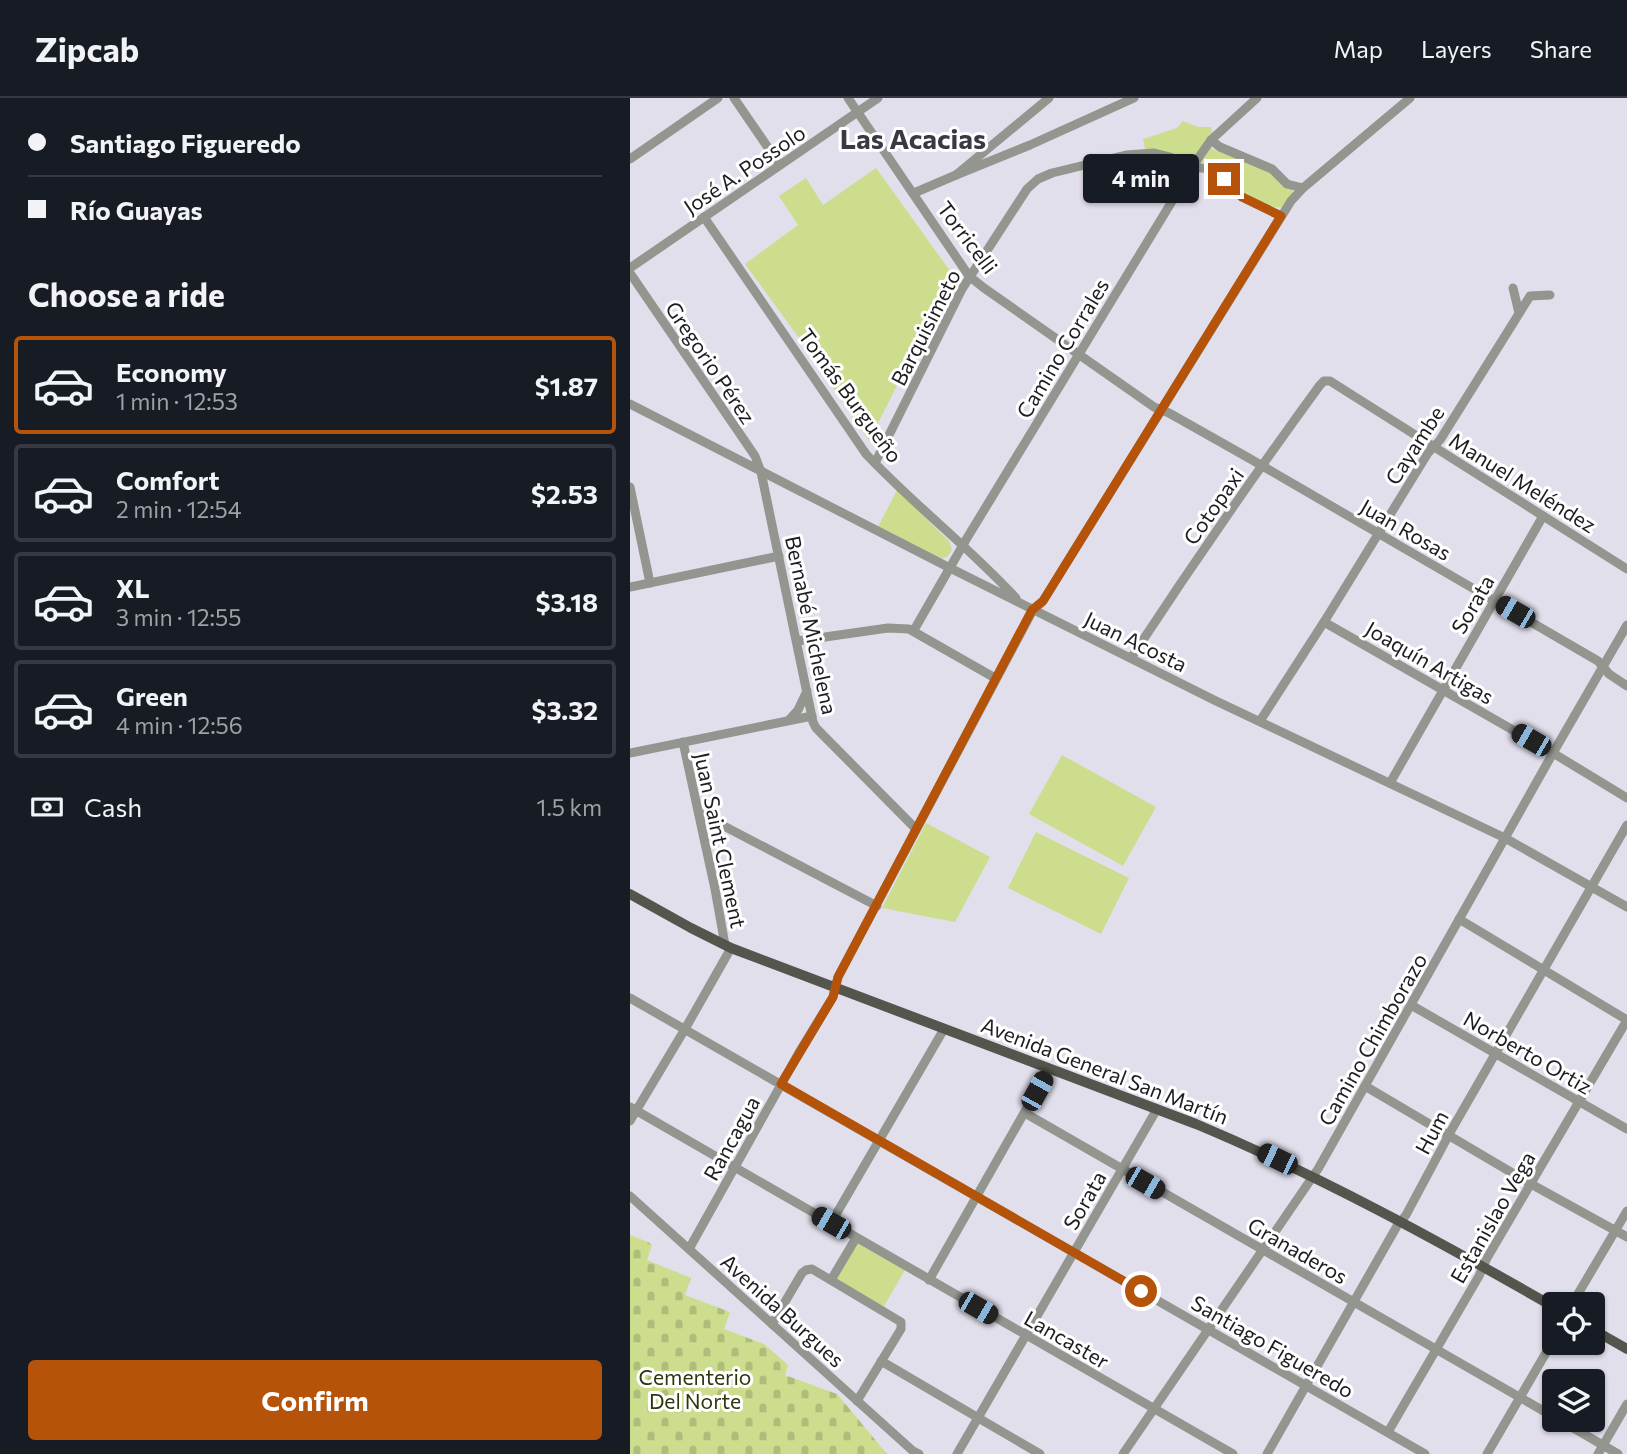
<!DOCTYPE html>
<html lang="en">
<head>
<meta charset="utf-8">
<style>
	body { margin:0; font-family:Commissioner,sans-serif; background:#242831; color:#f1f3f6; height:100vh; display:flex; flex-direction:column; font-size:26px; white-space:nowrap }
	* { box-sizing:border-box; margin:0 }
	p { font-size:23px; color:#9ea1a6 }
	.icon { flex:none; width:38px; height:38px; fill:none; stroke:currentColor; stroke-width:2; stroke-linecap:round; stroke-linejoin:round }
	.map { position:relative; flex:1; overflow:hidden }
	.details { display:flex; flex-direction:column; background:#171b24; width:630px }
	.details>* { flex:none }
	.banner { display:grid; align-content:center; height:154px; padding:0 28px; background:#171b24 }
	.fabs { position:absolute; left:912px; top:1194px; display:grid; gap:14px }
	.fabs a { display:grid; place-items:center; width:63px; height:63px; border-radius:7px; background:#171b24; box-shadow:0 2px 5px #0004; font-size:35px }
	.end { position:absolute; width:32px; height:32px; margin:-16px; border:9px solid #b45309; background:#fff; box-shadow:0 0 0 4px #fff }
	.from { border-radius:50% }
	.bubble { position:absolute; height:49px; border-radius:7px; background:#171b24; box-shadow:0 2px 5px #0004; font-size:23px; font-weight:700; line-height:49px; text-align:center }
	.car { position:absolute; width:21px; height:42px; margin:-21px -10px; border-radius:9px; box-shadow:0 0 5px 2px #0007; background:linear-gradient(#222 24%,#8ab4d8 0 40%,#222 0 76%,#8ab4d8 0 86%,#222 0) }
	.banner b { display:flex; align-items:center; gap:24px; height:66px; font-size:26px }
	.banner b+b { border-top:2px solid #363941 }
	.banner i { width:18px; height:18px; background:#f1f3f6 }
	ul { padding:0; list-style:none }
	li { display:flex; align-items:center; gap:21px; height:98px; margin:0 14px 10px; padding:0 14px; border:4px solid #363941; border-radius:7px }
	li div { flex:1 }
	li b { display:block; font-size:26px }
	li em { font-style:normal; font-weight:700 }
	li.on { border-color:#b45309 }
	li>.icon { width:63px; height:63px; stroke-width:1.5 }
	h2 { padding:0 28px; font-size:32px; line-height:84px }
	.pay { display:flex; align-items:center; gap:18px; height:77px; padding:0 28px; font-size:26px }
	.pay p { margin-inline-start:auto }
	.action { display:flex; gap:14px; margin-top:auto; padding:14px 28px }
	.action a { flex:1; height:80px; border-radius:7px; background:#b45309; color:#fff; font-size:28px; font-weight:700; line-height:80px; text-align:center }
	header { display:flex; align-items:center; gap:42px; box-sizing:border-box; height:98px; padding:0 35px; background:#171b24; border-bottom:2px solid #363941 }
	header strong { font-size:33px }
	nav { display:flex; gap:38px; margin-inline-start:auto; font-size:24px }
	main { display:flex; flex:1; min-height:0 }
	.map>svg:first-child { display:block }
	.green { fill:#ccdd8e }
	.cemetery { fill:url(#cemetery-stones) }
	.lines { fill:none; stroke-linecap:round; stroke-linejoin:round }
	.minor { stroke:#93958f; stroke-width:9 }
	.major { stroke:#54564d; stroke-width:10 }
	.route { stroke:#b45309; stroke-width:9 }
	.labels { text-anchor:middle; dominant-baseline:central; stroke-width:6; stroke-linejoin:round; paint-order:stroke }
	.street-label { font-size:21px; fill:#1d1c21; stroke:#fff }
	.park-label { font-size:21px; fill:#2f360c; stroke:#fff }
	.district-label { font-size:28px; font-weight:bold; fill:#3b3843; stroke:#fff }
</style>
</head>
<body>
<header>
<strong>Zipcab</strong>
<nav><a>Map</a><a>Layers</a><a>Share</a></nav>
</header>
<main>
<section class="details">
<div class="banner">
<b><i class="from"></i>Santiago Figueredo</b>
<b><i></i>Río Guayas</b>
</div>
<h2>Choose a ride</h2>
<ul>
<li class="on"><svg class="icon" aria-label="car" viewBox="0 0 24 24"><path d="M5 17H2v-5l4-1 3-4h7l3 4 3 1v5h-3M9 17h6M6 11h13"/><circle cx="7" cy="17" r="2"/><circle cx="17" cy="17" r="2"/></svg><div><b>Economy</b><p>1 min · 12:53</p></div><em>$1.87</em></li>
<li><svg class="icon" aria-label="car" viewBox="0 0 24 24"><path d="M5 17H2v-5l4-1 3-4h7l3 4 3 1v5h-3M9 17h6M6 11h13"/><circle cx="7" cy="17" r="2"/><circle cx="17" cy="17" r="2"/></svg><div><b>Comfort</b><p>2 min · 12:54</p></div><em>$2.53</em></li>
<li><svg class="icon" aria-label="car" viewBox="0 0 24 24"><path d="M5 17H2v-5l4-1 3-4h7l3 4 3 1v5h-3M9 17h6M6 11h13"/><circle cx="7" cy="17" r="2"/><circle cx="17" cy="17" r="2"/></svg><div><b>XL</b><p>3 min · 12:55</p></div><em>$3.18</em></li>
<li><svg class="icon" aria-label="car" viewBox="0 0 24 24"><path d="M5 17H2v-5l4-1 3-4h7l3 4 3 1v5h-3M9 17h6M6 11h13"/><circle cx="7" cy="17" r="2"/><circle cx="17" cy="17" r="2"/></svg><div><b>Green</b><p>4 min · 12:56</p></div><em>$3.32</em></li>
</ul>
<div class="pay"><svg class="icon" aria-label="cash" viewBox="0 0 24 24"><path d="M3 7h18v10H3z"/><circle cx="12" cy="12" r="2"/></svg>Cash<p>1.5 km</p></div>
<div class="action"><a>Confirm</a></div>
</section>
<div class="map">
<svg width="997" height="1356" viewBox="0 0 997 1356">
	<defs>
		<pattern id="cemetery-stones" width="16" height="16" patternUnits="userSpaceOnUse" patternTransform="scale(1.75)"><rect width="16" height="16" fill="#ccdd8e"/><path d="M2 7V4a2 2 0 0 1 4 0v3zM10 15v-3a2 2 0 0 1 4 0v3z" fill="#afbd7a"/></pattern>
	</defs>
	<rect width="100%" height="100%" fill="#e2dfec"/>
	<g class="green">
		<path d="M553,23L568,29H581L583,36L562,64L526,52L515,51L513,41L547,30Z"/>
		<path d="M581,50L641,74L662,91L663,94L652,109C631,113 590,78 572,65V61Z"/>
		<path d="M246,70L323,177L239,343L172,244L115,166L168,127L149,98L176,80L193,107Z"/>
		<path d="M267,392L319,443L322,452L317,459L308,461L248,429Z"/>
		<path d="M432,657L526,709L493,768L399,716Z"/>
		<path d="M296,725L360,759L325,824L252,810Z"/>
		<path d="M406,734L499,780L471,836L378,790Z"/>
		<path d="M226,1144L275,1172L253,1210L205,1182Z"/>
	</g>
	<path class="cemetery" d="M0,1137L18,1144L22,1147L17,1162L61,1180L55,1197L100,1214L94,1231L134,1246L158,1267L155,1277L207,1296L257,1356H0Z"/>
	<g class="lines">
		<g class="minor">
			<path d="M104,0L150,67"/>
			<path d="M218,0L339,178L354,190L524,309L539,315L617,359L968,563L979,576L997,588"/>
			<path d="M581,42L590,49L642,71L657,86L673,90"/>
			<path d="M0,61L88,0"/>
			<path d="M326,77L400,47L504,0"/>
			<path d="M284,95L326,77L419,0"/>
			<path d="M74,119L236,356C284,407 339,449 386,500"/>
			<path d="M0,170L248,0"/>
			<path d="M0,175L125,358L131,374L183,624L186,630L286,731"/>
			<path d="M883,190L889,215"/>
			<path d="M0,306L320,470L584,602L875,740L997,809"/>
			<path d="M245,365L332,191L397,91L408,81L422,75L496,57L524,55L540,59L563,70H572L580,72L594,81L612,99L651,118"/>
			<path d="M0,389L20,485"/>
			<path d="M0,489L149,458"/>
			<path d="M694,524L923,655L997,700"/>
			<path d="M284,532L337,440L569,59L581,42L627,0"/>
			<path d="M167,543L258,530L279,531L365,580"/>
			<path d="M501,560C562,467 625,376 690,287L694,283H700L997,471"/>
			<path d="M159,622L168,612L177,593"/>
			<path d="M630,623L694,524L798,355L810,342L900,198L920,197"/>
			<path d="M53,644L85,791L95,847"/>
			<path d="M0,655L182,618"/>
			<path d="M760,685L913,418"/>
			<path d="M69,715L247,808"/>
			<path d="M829,821L997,922"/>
			<path d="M0,900L795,1356"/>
			<path d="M781,907L997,1031"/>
			<path d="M735,988L901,1086L997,1139"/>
			<path d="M0,1009L603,1356"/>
			<path d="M395,1015L924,1319"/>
			<path d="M0,1023L55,931L101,850"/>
			<path d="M0,1098L283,1353L289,1356"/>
			<path d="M201,1125L314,931"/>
			<path d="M59,1151L171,951L203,899L208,879L403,512L413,503L661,103L673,90L780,0"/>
			<path d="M201,1182L226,1140"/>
			<path d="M299,1182L419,971"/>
			<path d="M942,1206L997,1113"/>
			<path d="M142,1226L172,1175L176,1172L182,1171L271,1224V1231L227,1303"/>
			<path d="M251,1263L410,1356"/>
			<path d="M928,1321L988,1356"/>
			<path d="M758,1334L849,1178L857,1160L997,922"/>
			<path d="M327,1356L527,1011"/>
			<path d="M493,1356L688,1071L923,655L997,527"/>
			<path d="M637,1356L767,1128L776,1117L822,1031L997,727"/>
			<path d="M857,1356L924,1241"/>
			<path d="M968,1356L997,1306"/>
		</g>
		<g class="major">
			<path d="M0,796L61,830L101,850L566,1026C690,1078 807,1142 924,1209"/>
			<path d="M962,1231L997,1251"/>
		</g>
	</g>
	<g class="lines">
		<path class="route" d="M511,1193L151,986L203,899L208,879L402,512L413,503L651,118L612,99L594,81"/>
	</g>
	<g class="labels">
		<g class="street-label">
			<text transform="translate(114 71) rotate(-34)">José A. Possolo</text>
			<text transform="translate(338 139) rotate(53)">Torricelli</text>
			<text transform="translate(295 229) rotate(-63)">Barquisimeto</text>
			<text transform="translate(432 250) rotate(-59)">Camino Corrales</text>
			<text transform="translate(81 264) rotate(56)">Gregorio Pérez</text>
			<text transform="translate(221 297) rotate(54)">Tomás Burgueño</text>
			<text transform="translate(784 347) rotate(-57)">Cayambe</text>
			<text transform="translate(893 384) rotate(32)">Manuel Meléndez</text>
			<text transform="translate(583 408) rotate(-55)">Cotopaxi</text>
			<text transform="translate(776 431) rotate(30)">Juan Rosas</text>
			<text transform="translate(842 506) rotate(-60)">Sorata</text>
			<text transform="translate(182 527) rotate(78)">Bernabé Michelena</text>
			<text transform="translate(506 543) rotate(26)">Juan Acosta</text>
			<text transform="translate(800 564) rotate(30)">Joaquín Artigas</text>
			<text transform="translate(91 742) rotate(78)">Juan Saint Clement</text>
			<text transform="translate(742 941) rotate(-60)">Camino Chimborazo</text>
			<text transform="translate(898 954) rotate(30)">Norberto Ortiz</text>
			<text transform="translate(475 972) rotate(21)">Avenida General San Martín</text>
			<text transform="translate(801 1034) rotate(-62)">Hum</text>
			<text transform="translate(101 1040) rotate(-61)">Rancagua</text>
			<text transform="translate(454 1102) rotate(-60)">Sorata</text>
			<text transform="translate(862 1119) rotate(-60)">Estanislao Vega</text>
			<text transform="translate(668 1152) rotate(30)">Granaderos</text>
			<text transform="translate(153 1212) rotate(42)">Avenida Burgues</text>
			<text transform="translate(437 1241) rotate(30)">Lancaster</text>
			<text transform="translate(643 1248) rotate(30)">Santiago Figueredo</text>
		</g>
		<g class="park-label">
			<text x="65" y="1278">Cementerio<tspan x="65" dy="24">Del Norte</tspan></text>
		</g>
		<g class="district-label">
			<text x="283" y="40">Las Acacias</text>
		</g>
	</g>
</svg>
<div class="fabs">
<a><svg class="icon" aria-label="locate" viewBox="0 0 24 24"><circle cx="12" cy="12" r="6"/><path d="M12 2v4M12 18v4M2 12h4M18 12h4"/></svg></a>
<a><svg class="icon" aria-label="layers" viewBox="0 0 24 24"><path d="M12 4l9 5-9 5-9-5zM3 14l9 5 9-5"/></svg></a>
</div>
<i class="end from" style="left:511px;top:1193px"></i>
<i class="end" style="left:594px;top:81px"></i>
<div class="bubble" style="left:453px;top:56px;width:116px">4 min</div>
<i class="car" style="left:885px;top:514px;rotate:300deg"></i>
<i class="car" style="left:901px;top:642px;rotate:300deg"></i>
<i class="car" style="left:407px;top:993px;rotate:29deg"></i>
<i class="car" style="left:647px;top:1061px;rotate:296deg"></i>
<i class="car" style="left:515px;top:1085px;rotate:120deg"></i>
<i class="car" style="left:201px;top:1125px;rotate:300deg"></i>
<i class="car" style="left:348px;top:1210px;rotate:120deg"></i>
</div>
</main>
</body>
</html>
